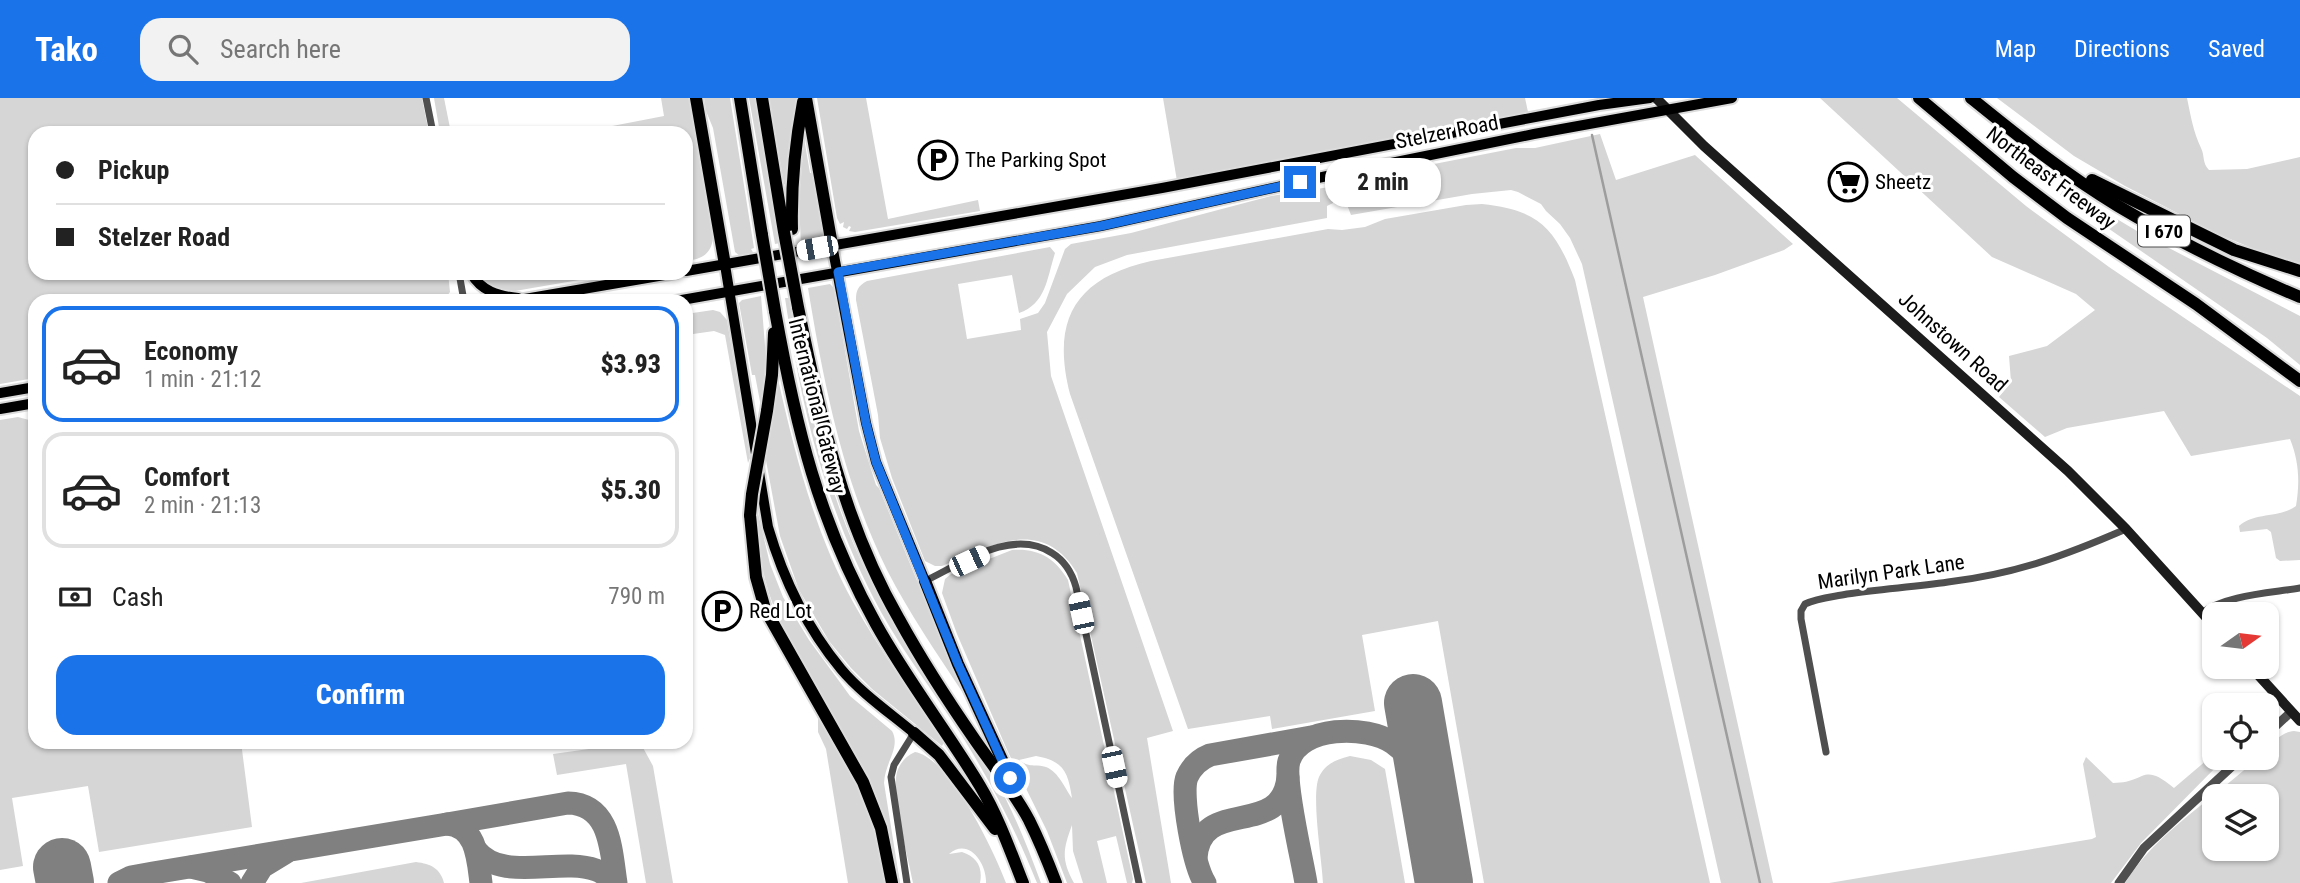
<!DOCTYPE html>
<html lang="en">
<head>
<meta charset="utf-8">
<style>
	body { margin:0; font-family:"Roboto Condensed",sans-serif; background:#f2f2f2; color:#222; height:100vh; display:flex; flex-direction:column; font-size:26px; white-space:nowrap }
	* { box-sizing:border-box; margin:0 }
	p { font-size:23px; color:#767676 }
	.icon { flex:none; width:38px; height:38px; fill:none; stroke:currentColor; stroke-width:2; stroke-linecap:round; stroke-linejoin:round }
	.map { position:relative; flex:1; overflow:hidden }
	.side { position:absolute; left:28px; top:196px; width:665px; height:455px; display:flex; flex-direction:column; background:#fff; border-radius:21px; box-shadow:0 2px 5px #0004 }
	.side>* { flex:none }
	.hud { position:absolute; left:28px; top:28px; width:665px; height:154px; border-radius:21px; box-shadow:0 2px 5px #0004; display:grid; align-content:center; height:154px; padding:0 28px; background:#fff }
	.needle { width:46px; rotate:76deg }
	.buttons { position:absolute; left:2202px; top:504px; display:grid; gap:14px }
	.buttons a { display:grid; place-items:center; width:77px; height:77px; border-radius:14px; background:#fff; box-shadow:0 2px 5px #0004; font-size:35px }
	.end { position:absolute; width:32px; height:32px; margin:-16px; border:9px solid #1a73e8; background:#fff; box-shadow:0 0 0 4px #fff }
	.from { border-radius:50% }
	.bubble { position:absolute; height:49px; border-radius:21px; background:#fff; box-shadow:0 2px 5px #0004; font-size:23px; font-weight:800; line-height:49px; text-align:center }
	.car { position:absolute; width:21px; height:42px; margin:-21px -10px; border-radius:9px; box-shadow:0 0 5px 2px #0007; background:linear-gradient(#fff 24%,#345 0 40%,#fff 0 76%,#345 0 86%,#fff 0) }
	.hud b { display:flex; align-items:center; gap:24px; height:66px; font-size:26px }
	.hud b+b { border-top:2px solid #e0e0e0 }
	.hud i { width:18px; height:18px; background:#222 }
	ul { padding:12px 0 0; list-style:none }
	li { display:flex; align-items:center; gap:21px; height:116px; margin:0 14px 10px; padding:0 14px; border:4px solid #e0e0e0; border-radius:21px }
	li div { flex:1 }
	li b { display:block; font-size:26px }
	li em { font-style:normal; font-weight:800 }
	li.active { border-color:#1a73e8 }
	li>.icon { width:63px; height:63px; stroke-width:1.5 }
	.pay { display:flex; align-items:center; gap:18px; height:77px; padding:0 28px; font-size:26px }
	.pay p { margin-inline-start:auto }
	.action { display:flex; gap:14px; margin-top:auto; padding:14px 28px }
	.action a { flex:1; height:80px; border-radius:21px; background:#1a73e8; color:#fff; font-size:28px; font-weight:800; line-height:80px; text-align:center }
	header { display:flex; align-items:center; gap:42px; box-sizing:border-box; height:98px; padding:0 35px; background:#1a73e8; color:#fff }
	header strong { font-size:33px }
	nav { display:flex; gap:38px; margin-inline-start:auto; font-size:24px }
	.search { width:490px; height:63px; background:#f2f2f2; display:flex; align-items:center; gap:18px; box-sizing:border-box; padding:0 24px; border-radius:21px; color:#767676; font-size:26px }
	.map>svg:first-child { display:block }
	.green { fill:#d6d6d6; fill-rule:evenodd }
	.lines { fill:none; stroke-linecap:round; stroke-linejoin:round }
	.stream { stroke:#9d9d9d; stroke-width:2.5 }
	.taxiway { stroke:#808080; stroke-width:23 }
	.runway { stroke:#808080; stroke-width:58 }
	.primary-casing { stroke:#dbdbdb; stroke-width:14 }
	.motorway-casing { stroke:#dbdbdb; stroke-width:16 }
	.minor { stroke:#4f4f4f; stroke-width:7 }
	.tertiary { stroke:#4f4f4f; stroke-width:9 }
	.secondary { stroke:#1c1c1c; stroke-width:10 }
	.primary { stroke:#000; stroke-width:10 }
	.motorway { stroke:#000; stroke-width:12 }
	.motorway-bridge-casing { stroke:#dbdbdb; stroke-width:16; stroke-linecap:butt }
	.motorway-bridge { stroke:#000; stroke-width:12 }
	.route { stroke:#1a73e8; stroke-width:9 }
	.labels { text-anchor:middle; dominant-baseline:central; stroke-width:6; stroke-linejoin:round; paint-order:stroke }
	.shield { fill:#fff; stroke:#4c4c4c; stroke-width:2 }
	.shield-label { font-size:19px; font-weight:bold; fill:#000 }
	.street-label { font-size:21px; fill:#000; stroke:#fff }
	.poi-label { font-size:21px; fill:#000; stroke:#fff; text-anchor:start }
</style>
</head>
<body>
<header>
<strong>Tako</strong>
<div class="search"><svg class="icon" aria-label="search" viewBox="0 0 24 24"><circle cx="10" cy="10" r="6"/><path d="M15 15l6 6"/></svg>Search here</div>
<nav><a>Map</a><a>Directions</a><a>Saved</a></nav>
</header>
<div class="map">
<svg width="2300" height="785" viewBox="0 0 2300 785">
	<rect width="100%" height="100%" fill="#fff"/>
	<g class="green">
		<path d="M0,0H422L429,35H35V175H448L450,194L443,203H35V280L0,286Z"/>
		<path d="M434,0H444L451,35H440Z"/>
		<path d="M661,0H690L713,140C711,157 701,161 686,163V35H576L664,18Z"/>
		<path d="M704,0H730L754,150L751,151L754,156L740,158L735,154L713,30L706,13Z"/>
		<path d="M749,0H757L780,145L775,146Z"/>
		<path d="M769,0H797L791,33L788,89L784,86Z"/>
		<path d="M817,0H866L888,121L978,102L980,113L855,134L849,133L851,129L849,128L847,131L843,129L844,124L840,126L837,120Z"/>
		<path d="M1163,0H1525L1528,14L1428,36L1177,83Z"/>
		<path d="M1820,0H1897L2026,108L2109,169L2300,298V462L2280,463L2276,460L2271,434L2267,431L2240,434L2239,428C2254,414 2280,420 2296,408C2300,384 2299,363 2290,341L2191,358L2164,313L2067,330L2045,339L1999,299L2011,284L2009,258L2047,248L2095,212L2076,196L1992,159Z"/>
		<path d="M1997,0H2187C2191,19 2193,33 2201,50C2205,58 2202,65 2209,72L2247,71L2300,59V165L2259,153L2218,136L2125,88L2074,58Z"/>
		<path d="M1600,36L1616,82L1695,57L1793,146L1784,152L1715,177L1643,199L1773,785H1721L1582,166L1570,140L1560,126L1546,113L1541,106L1518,94L1511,92L1472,96L1351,117L1344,99L1334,100L1333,105L1327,108V120L1127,157L1095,169L1067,196L1047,234L1051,278L1173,633L1147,640L1171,785H1146L1077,475C1041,417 991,448 942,468H935L925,463L892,380L880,340L878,317L856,202C856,192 858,188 867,183L1050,149L1055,155C1047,180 1046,206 1019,215L1012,177L958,186L967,241L1021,232L1020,221L1038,215L1045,205L1065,151L1071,146L1131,135L1271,98L1336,88L1342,84L1516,50H1535Z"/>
		<path d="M804,40L810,75H813L815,82L824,136L820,144L801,147L799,105Z"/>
		<path d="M2065,90L2142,136L2300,218V267L2267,240L2060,97Z"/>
		<path d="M1482,106C1539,112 1555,130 1575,182L1710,785H1484L1438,523L1362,537L1375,613L1272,631L1270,618L1188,631L1070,296C1051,222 1075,180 1151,163L1328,131L1342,132L1365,129L1385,121L1466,107Z"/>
		<path d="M474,175H620L509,194L493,191Z"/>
		<path d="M830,186L834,190L859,333L876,387L879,390L963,595C936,554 909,515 887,472C843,383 824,287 808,190Z"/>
		<path d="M761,198L766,260L761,309L755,277H752L739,205L742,202Z"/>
		<path d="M785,200H789C806,298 825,395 872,485C906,551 952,610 991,674C1012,709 1027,747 1041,785H1037C1016,733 992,686 962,638C936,597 905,557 881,514C826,412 802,314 785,200Z"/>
		<path d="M713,212L720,214L727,222L750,360L748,365L725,237L714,233L686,237V216Z"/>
		<path d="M778,281C795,357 815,435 853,504C880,553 913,598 944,644L942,648L872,591L851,570L829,543L799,492L780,438L765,357Z"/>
		<path d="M18,319L29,322L35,321V644H241L252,729L99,754L88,688L12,700L23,768L0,772V322Z"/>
		<path d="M758,415L770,466L783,499L809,542L850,598L892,633C901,649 885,664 884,685L900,785H897C891,753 887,721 873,692C830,599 753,524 758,415Z"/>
		<path d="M1012,452C1038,450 1055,460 1068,482L1133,781L1132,785H1127L1116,738L1097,743L1107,785H1083L1073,753L1072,727C1063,752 1061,761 1074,785H1067L1047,733L1008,654L957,536L942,495L945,481L951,476ZM1036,658C1064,663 1068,674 1072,700C1065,691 1059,674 1046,669C1035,665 1031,671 1019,662Z"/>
		<path d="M818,620L856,681L876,734L887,785H848L826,651L818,634Z"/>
		<path d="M2294,633L2300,634V785H2125C2158,732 2214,702 2257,660H2266V651C2275,643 2282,634 2294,633ZM2214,698H2266V751H2214Z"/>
		<path d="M588,644L641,646L653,668L673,785H646L626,666L557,677L553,656L589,651Z"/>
		<path d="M915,654C950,660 994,753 1006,785H986C987,766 969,739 949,756L962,754C977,759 983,769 980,785H913C908,758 891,698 897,674C900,665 906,658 915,654Z"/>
		<path d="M2214,656V660H2225L2141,745L2111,785H1829L2092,741L2096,739L2083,666L2086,659L2113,685C2147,685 2141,663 2174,690Z"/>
		<path d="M1350,658L1371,662L1385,671L1405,785H1323C1322,762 1311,698 1319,679C1325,666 1337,661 1350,658Z"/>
		<path d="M416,764C431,766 440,770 444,785H301Z"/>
	</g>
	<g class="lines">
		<path class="stream" d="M1592,37L1760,785"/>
		<g class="taxiway">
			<path d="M447,726L568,705C611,706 611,753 616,785"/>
			<path d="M476,752C502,785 559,759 596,772C603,774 608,779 613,785"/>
			<path d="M1196,760C1200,697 1282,742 1288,679"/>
			<path d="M191,769L208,773L230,785"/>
			<path d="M119,785L131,779L153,775L447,726C477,728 478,762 481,785"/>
			<path d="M252,785L262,769L285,755"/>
			<path d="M1205,785C1194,769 1180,696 1187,679C1192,668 1200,661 1210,657L1311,639"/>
			<path d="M1306,785C1302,760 1283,683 1289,663C1300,627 1367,627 1393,645C1410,657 1419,672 1428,691"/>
		</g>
		<g class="runway">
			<path d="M1413,605L1444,785"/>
			<path d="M62,769L65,785"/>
		</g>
		<defs>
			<g id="primary">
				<path d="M832,147L866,325L876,364L925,483"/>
				<path d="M725,167L768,429C783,480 807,530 841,571C861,595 890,615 914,635"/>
				<path d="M686,173L1162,90L1599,7L1650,0"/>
				<path d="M471,175C481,193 498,198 518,200"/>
				<path d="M513,203L676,175"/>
				<path d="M676,203L1101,128L1327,78L1534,36L1732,0"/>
				<path d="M0,295L35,289"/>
				<path d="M0,311L35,305"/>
			</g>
			<g id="motorway">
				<path d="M696,0L725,167"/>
				<path d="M740,0L762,137"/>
				<path d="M762,0L784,134"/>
				<path d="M806,0L832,147"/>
				<path d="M1919,0L2013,79L2067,120L2196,206L2300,283"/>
				<path d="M1971,0C2018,38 2066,77 2118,108C2175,142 2238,173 2300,199"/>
				<path d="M2092,82L2234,152L2300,173"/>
				<path d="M792,131C791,88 795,46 803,4"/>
				<path d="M798,209C820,318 843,424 899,521C922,563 948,603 975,642C993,668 1014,694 1029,722C1039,742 1048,764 1056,785"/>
				<path d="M775,213C796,329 818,422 876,526C907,582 947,633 980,688C998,718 1010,752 1023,785"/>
				<path d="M767,313L772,277L774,235"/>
				<path d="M750,417L756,479L765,511L863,684L881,730L892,785"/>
				<path d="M925,483L958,566L1015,690"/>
				<path d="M914,635L939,657L995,731"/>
			</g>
		</defs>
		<use href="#primary" class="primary-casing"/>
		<use href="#motorway" class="motorway-casing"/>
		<g class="minor">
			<path d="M426,0L433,35"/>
			<path d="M459,175L464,203"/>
			<path d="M925,483C961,466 1012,429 1052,455C1065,463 1072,475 1076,489L1139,785"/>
			<path d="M2202,515C2225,497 2271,495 2300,490"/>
			<path d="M1826,654L1801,521V513L1805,506C1818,500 1833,499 1847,496C1880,491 1914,489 1948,484C2015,476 2064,458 2126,431"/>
			<path d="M907,785L891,679L894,667L914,635"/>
		</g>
		<g class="tertiary">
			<path d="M2266,637L2291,614"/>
			<path d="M2119,785L2144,750L2241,660"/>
		</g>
		<g class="secondary">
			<path d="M1656,0L1704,48L2068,373L2126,431L2214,528"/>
			<path d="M2251,569L2300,623"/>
		</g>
		<use href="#primary" class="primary"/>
		<use href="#motorway" class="motorway"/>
		<defs>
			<g id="motorway-bridge">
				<path d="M784,134L798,209"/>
				<path d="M762,137L775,213"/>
				<path d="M750,417L752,396L767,313"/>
			</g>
		</defs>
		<use href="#motorway-bridge" class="motorway-bridge-casing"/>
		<use href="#motorway-bridge" class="motorway-bridge"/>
	</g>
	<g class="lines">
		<path class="route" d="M1010,680L958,566L876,364L866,325L838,174L1101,128L1300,84"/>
	</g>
	<defs>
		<symbol id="parking-ring" viewBox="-11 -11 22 22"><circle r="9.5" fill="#fff" stroke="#000" stroke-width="1.5"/><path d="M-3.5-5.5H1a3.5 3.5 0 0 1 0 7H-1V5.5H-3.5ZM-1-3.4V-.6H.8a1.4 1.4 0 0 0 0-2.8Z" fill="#000"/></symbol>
		<symbol id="supermarket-ring" viewBox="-11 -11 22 22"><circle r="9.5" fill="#fff" stroke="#000" stroke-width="1.5"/><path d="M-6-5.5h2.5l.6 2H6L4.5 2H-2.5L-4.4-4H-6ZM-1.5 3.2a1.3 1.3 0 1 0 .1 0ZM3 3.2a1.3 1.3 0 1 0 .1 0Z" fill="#000"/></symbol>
	</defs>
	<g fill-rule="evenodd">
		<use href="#parking-ring" x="916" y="40" width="44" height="44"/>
		<use href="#supermarket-ring" x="1826" y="62" width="44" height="44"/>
		<use href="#parking-ring" x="700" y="491" width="44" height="44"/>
	</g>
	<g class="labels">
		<rect class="shield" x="2138" y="117.5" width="52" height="31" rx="5"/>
		<g class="shield-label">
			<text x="2164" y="133">I 670</text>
		</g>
		<g class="street-label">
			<text transform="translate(1447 34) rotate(-11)">Stelzer Road</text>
			<text transform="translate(2051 80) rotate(37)">Northeast Freeway</text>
			<text transform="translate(1953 244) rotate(42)">Johnstown Road</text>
			<text transform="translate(817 308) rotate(76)">International Gateway</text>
			<text transform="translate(1891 474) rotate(-8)">Marilyn Park Lane</text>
		</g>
		<g class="poi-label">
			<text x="965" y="62">The Parking Spot</text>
			<text x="1875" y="84">Sheetz</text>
			<text x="749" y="513">Red Lot</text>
		</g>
	</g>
</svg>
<div class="buttons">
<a><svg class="needle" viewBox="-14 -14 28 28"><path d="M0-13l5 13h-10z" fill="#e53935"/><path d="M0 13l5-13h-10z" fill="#767676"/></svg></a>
<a><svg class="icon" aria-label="locate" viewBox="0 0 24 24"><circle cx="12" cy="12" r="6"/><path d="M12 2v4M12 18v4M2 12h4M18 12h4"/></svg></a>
<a><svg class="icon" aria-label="layers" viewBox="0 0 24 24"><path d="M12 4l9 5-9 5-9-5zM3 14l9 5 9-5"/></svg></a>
</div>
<i class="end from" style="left:1010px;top:680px"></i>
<i class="end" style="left:1300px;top:84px"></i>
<div class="bubble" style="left:1325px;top:60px;width:116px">2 min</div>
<i class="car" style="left:817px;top:150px;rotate:260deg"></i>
<i class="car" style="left:969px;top:463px;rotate:65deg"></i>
<i class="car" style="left:1081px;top:515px;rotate:348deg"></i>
<i class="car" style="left:1114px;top:669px;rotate:168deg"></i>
<div class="hud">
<b><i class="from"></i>Pickup</b>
<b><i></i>Stelzer Road</b>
</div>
<section class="side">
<ul>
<li class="active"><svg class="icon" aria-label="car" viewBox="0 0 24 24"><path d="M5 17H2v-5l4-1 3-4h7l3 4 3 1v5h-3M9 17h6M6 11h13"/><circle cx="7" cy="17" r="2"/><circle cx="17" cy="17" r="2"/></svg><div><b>Economy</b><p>1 min · 21:12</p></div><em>$3.93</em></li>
<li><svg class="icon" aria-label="car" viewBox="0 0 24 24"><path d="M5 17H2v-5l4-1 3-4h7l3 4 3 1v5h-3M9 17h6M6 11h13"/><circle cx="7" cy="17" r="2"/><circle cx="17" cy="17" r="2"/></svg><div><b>Comfort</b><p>2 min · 21:13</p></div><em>$5.30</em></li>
</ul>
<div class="pay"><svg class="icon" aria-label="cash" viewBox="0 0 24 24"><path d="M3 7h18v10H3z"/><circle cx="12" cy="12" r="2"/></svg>Cash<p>790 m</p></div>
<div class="action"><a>Confirm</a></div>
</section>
</div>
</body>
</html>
